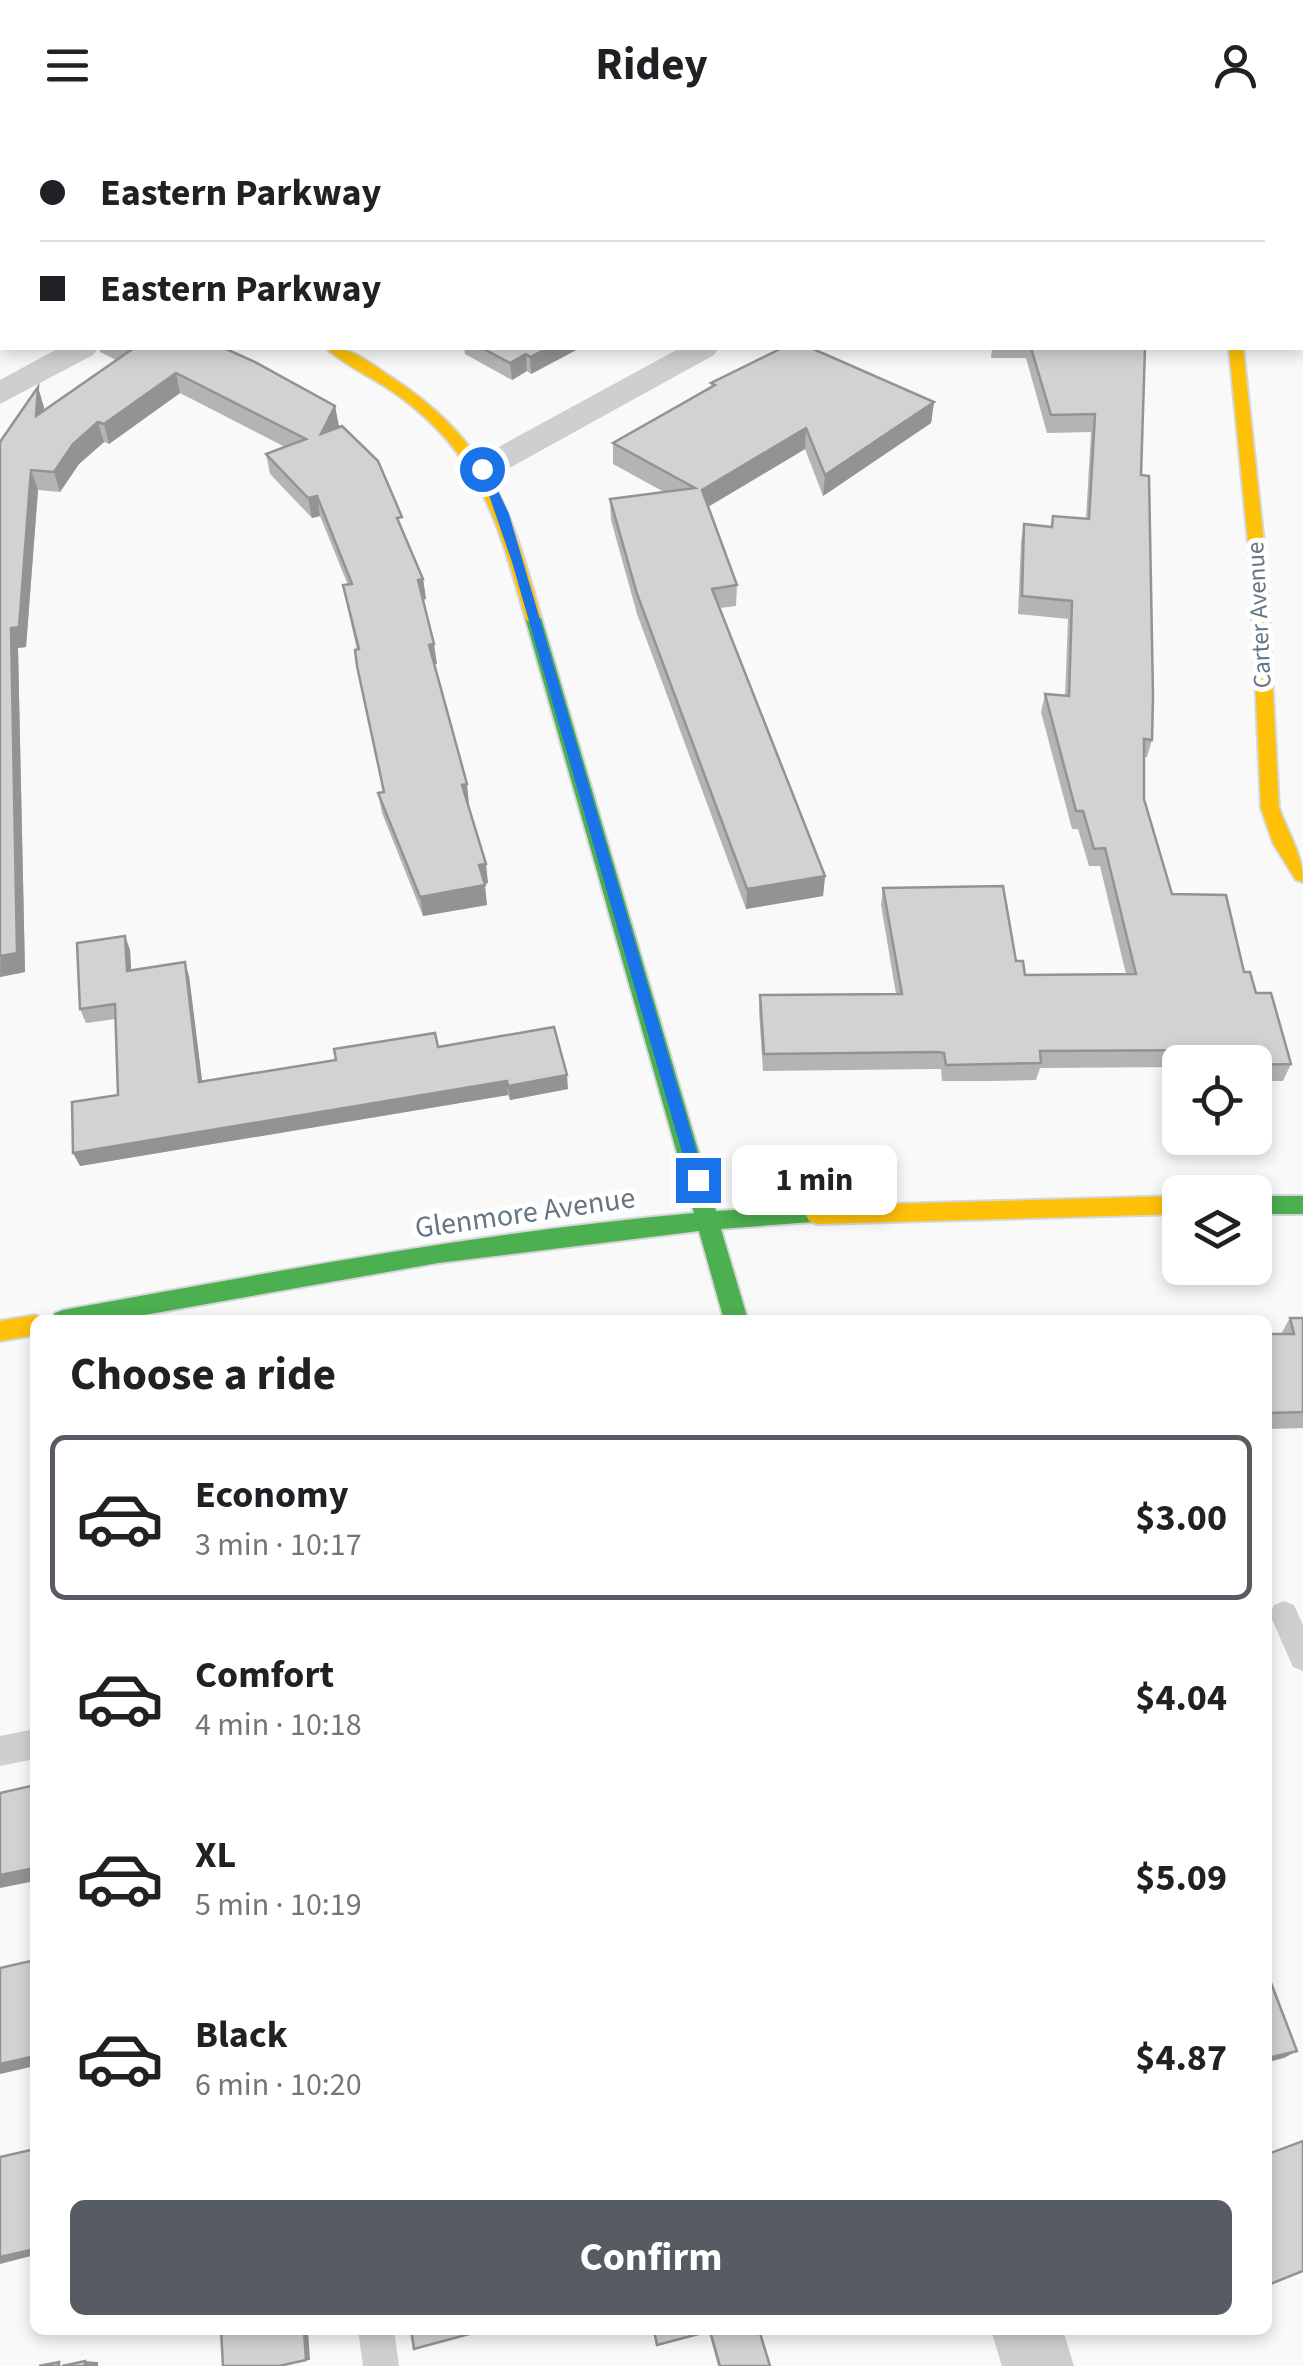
<!DOCTYPE html>
<html lang="en">
<head>
<meta charset="utf-8">
<style>
	body { margin:0; font-family:"Source Sans 3",sans-serif; background:#f2f2f2; color:#202124; height:100vh; display:flex; flex-direction:column; font-size:38px; white-space:nowrap }
	* { box-sizing:border-box; margin:0 }
	p { font-size:32px; color:#757577 }
	.icon { flex:none; width:55px; height:55px; fill:none; stroke:currentColor; stroke-width:2; stroke-linecap:round; stroke-linejoin:round }
	.map { position:relative; flex:1; overflow:hidden }
	.details { position:absolute; left:30px; top:1185px; width:1242px; height:1020px; display:flex; flex-direction:column; background:#fff; border-radius:15px; box-shadow:0 5px 15px #0003 }
	.details>* { flex:none }
	.top-card { position:absolute; left:0px; top:0px; width:1305px; height:220px; box-shadow:0 5px 15px #0003; display:grid; align-content:center; height:220px; padding:0 40px; background:#fff }
	.controls { position:absolute; left:1162px; top:915px; display:grid; gap:20px }
	.controls a { display:grid; place-items:center; width:110px; height:110px; border-radius:15px; background:#fff; box-shadow:0 5px 15px #0003; font-size:50px }
	.end { position:absolute; width:45px; height:45px; margin:-22px; border:12px solid #1a73e8; background:#fff; box-shadow:0 0 0 5px #fff }
	.from { border-radius:50% }
	.bubble { position:absolute; height:70px; border-radius:15px; background:#fff; box-shadow:0 5px 15px #0003; font-size:32px; font-weight:700; line-height:70px; text-align:center }
	.top-card b { display:flex; align-items:center; gap:35px; height:95px; font-size:38px }
	.top-card b+b { border-top:2px solid #e0e0e0 }
	.top-card i { width:25px; height:25px; background:#202124 }
	ul { padding:0; list-style:none }
	li { display:flex; align-items:center; gap:30px; height:165px; margin:0 20px 15px; padding:0 20px; border:5px solid transparent; border-radius:15px }
	li div { flex:1 }
	li b { display:block; font-size:38px }
	li em { font-style:normal; font-weight:700 }
	li.selected { border-color:#565c61 }
	li>.icon { width:90px; height:90px; stroke-width:1.5 }
	h2 { padding:0 40px; font-size:45px; line-height:120px }
	.cta { display:flex; gap:20px; margin-top:auto; padding:20px 40px }
	.cta a { flex:1; height:115px; border-radius:15px; background:#565c61; color:#fff; font-size:40px; font-weight:700; line-height:115px; text-align:center }
	header { display:flex; justify-content:space-between; align-items:center; height:130px; padding:0 40px; background:#fff; font-size:45px; font-weight:700 }
	.map>svg:first-child { display:block }
	.lines { fill:none; stroke-linecap:round; stroke-linejoin:round }
	.fast-casing { stroke:#d5d6d7; stroke-width:4 }
	.slow-casing { stroke:#d5d6d7; stroke-width:4 }
	.lane { fill:#cecfd0; fill-rule:evenodd }
	.street { fill:#cecfd0; fill-rule:evenodd }
	.fast { fill:#4caf50; fill-rule:evenodd }
	.slow { fill:#ffc107; fill-rule:evenodd }
	.wall { fill:#b3b5b5 }
	.shaded-wall { fill:#929394 }
	.building { fill:#d0d2d3; stroke:#929394; stroke-width:2.5 }
	.route { fill:#1a73e8 }
	.labels { text-anchor:middle; dominant-baseline:central; stroke-width:10; stroke-linejoin:round; paint-order:stroke }
	.far-street-label { font-size:25px; fill:#657683; stroke:#fff }
	.street-label { font-size:30px; fill:#657683; stroke:#fff }
</style>
</head>
<body>
<header><svg class="icon" aria-label="menu" viewBox="0 0 24 24"><path d="M4 6h16M4 12h16M4 18h16"/></svg>Ridey<svg class="icon" aria-label="person" viewBox="0 0 24 24"><circle cx="12" cy="8" r="4"/><path d="M4 21q1-7 8-7t8 7"/></svg></header>
<div class="map">
<svg width="1303" height="2236" viewBox="0 0 1303 2236">
	<rect width="100%" height="100%" fill="#f9f9f9"/>
	<g class="lines">
		<defs>
			<g id="fast">
				<path d="M533,482L541,487L716,1081L817,1076L825,1079L828,1085L825,1091L721,1099L748,1190H724L699,1101L438,1133L116,1190H51L55,1183L63,1180C273,1142 482,1102 694,1083L525,487Z"/>
				<rect x="1255" y="1066" width="48" height="18"/>
			</g>
			<g id="slow">
				<path d="M326,218C349,216 369,232 388,245C489,310 510,377 541,487L539,491H527L525,487C499,396 482,329 403,269C379,250 348,238 326,218Z"/>
				<path d="M1229,218H1243L1266,432L1279,678C1288,703 1303,725 1303,752L1296,750L1273,713L1261,678L1250,432Z"/>
				<path d="M1180,1066V1084L817,1094L809,1091L806,1085L809,1079L817,1076Z"/>
				<path d="M35,1185L44,1190H35V1205L0,1211V1191Z"/>
			</g>
		</defs>
		<use href="#fast" class="fast-casing"/>
		<use href="#slow" class="slow-casing"/>
		<g class="lane">
			<path d="M1284,1471L1294,1475L1303,1495V1541L1293,1537L1270,1485L1274,1475Z"/>
			<path d="M35,1599V1629L0,1636V1606Z"/>
			<path d="M358,2200H394L399,2236H363Z"/>
		</g>
		<g class="street">
			<rect x="1302" y="19" width="1" height="18"/>
			<path d="M0,41L2,42V60L0,59Z"/>
			<path d="M59,218H98L93,225L0,274V250Z"/>
			<path d="M680,218H719L714,225L495,346L483,349L471,346L466,339L471,332Z"/>
			<path d="M991,2200H1063L1074,2236H1002Z"/>
		</g>
		<use href="#fast" class="fast"/>
		<use href="#slow" class="slow"/>
	</g>
	<g class="wall">
		<path d="M515,0H692L687,2H521Z"/>
		<path d="M99,218H224L335,276L338,298L404,405L423,449L426,469L423,470L437,534H434L488,753L484,754L487,775L423,786L382,683L378,663H384L361,556L355,520H357L347,475L343,455H348L320,386L312,388L270,344L266,324L285,317L180,263L109,314L104,312L79,334L60,362L38,360L26,517L18,518L25,842L0,847V312L38,257L44,280L116,230L100,222Z"/>
		<path d="M464,218H580L531,244L527,241L512,250L465,224Z"/>
		<path d="M992,218H1145L1141,345L1152,610L1147,627H1144V669L1172,764L1244,842L1291,934L1283,951H1255V932H1180V937L1040,938L1036,950L991,951H942L941,939H935L763,941L759,882L760,865L896,864L881,775L883,758L1016,831L1025,845L1126,844L1100,736H1089L1078,699H1072L1041,582L1045,564L1065,566L1068,489L1018,484L1021,412L1024,394L1051,397L1053,386L1086,389L1091,302L1047,303L1026,228H991Z"/>
		<path d="M711,253L934,272L931,293L823,366L805,319L708,377L737,455L736,476L720,478L825,746L823,766L746,779L637,484L611,390L610,369L664,362L613,334V313L711,256Z"/>
		<path d="M125,806L130,820L131,840L189,846L202,951L438,917L568,959L510,970L508,965L80,1036L118,965L116,889L86,893L80,879Z"/>
		<path d="M1290,1188H1303V1298L1268,1299V1204H1281Z"/>
		<path d="M654,2200H759L770,2236H718L709,2202L657,2216Z"/>
	</g>
	<g class="shaded-wall">
		<path d="M367,0H389L384,2H362Z"/>
		<path d="M674,0H692L687,2H669Z"/>
		<path d="M2,176V191L0,192V177Z"/>
		<path d="M548,218H580L531,244L530,227Z"/>
		<path d="M526,224L527,241L512,250L510,233Z"/>
		<path d="M176,243L180,263L109,314L104,294Z"/>
		<path d="M38,257L44,277L42,306L36,286Z"/>
		<path d="M934,272L931,293L823,366L825,345Z"/>
		<path d="M335,276L339,296L324,324L321,304Z"/>
		<path d="M98,292L104,312L79,334L60,362L54,342L73,314Z"/>
		<path d="M806,298L805,319L701,381L702,360Z"/>
		<path d="M31,340L38,360L26,517L18,518L25,842L0,847L11,498Z"/>
		<path d="M317,366L320,386L312,388L308,368Z"/>
		<path d="M423,449L426,469L421,470L418,450Z"/>
		<path d="M434,514L437,534L431,535L429,515Z"/>
		<path d="M467,654L469,674L464,675L462,655Z"/>
		<path d="M486,734L488,753L482,755L479,735Z"/>
		<path d="M825,746L823,766L746,779L747,759Z"/>
		<path d="M485,755L487,775L423,786L420,767Z"/>
		<path d="M125,806L130,820L132,855L127,841Z"/>
		<path d="M185,832L189,846L204,966L199,952Z"/>
		<path d="M567,945L568,959L510,970L508,956Z"/>
		<path d="M507,951L508,965L80,1036L73,1023Z"/>
		<path d="M35,1738V1751L0,1758V1745Z"/>
		<path d="M1297,1921L1284,1928L1268,1932V1928Z"/>
		<path d="M35,1926V1936L0,1944V1934Z"/>
		<path d="M35,2119V2125L0,2134V2127Z"/>
		<path d="M304,2200H308L310,2230H306Z"/>
		<path d="M85,2231L98,2232V2236H85Z"/>
	</g>
	<g class="building">
		<path d="M38,0H367L362,2H44Z"/>
		<path d="M541,0H674L669,2H547Z"/>
		<path d="M849,0H1194L1193,2H847Z"/>
		<path d="M0,88L2,89V176L0,177Z"/>
		<path d="M126,218H224L253,231L335,276L321,304L342,296L378,331L402,387L397,388L423,449L418,450L434,514L429,515L467,654L462,655L486,734L479,735L485,755L420,767L378,663L384,662L357,536L355,520L359,519L343,455L352,454L317,366L308,368L266,324L306,309L176,243L104,294L98,292L73,314L54,342L31,340L19,497L11,498L17,823L0,826V312L38,257L36,286L131,220Z"/>
		<path d="M482,218H548L530,227L526,224L510,233Z"/>
		<path d="M782,218H811L934,272L825,345L806,298L702,360L737,455L712,459L825,746L747,759L637,464L610,369L695,358L613,313L715,255L711,253Z"/>
		<path d="M1031,218H1145L1141,345L1149,346L1153,566L1152,610L1144,609V669L1172,764L1226,765L1244,842H1250L1256,863H1271L1291,934L1255,935V932H1225L1221,920L1040,921L1041,933L996,934L946,935L944,923L938,922L764,924L760,865L902,864L883,758L1003,756L1016,831H1023L1025,845L1136,844L1105,718L1094,719L1083,681H1076L1045,564L1069,566L1072,471L1022,466L1024,394L1052,397L1053,386L1089,389L1095,284L1051,285Z"/>
		<path d="M125,806L127,841L185,832L199,952L336,930L334,919L435,903L438,917L554,897L567,945L508,956L507,951L73,1023L72,972L118,965L115,874L80,879L77,813Z"/>
		<path d="M1290,1188H1303V1282L1268,1283V1204H1294Z"/>
		<path d="M35,1655V1738L0,1745V1663Z"/>
		<path d="M35,1830V1926L0,1934V1838Z"/>
		<path d="M1268,1845L1297,1921L1268,1928Z"/>
		<path d="M1303,2011V2141L1268,2155V2024Z"/>
		<path d="M35,2019V2119L0,2127V2027Z"/>
		<path d="M221,2200H304L306,2230L279,2236H223Z"/>
		<path d="M411,2200H484L414,2219Z"/>
		<path d="M654,2200H759L770,2236H720L710,2201L657,2215Z"/>
		<path d="M85,2231V2236H62Z"/>
		<path d="M59,2232V2236H39Z"/>
	</g>
	<path class="route" d="M479,336L488,339L509,384L523,432L705,1050L698,1057L690,1050L512,432Z"/>
	<g class="labels">
		<g class="far-street-label">
			<text transform="translate(1259 485) rotate(-93)">Carter Avenue</text>
		</g>
		<g class="street-label">
			<text transform="translate(525 1083) rotate(-8)">Glenmore Avenue</text>
		</g>
	</g>
</svg>
<div class="controls">
<a><svg class="icon" aria-label="locate" viewBox="0 0 24 24"><circle cx="12" cy="12" r="6"/><path d="M12 2v4M12 18v4M2 12h4M18 12h4"/></svg></a>
<a><svg class="icon" aria-label="layers" viewBox="0 0 24 24"><path d="M12 4l9 5-9 5-9-5zM3 14l9 5 9-5"/></svg></a>
</div>
<i class="end from" style="left:482px;top:339px"></i>
<i class="end" style="left:698px;top:1050px"></i>
<div class="bubble" style="left:732px;top:1015px;width:165px">1 min</div>
<div class="top-card">
<b><i class="from"></i>Eastern Parkway</b>
<b><i></i>Eastern Parkway</b>
</div>
<section class="details">
<h2>Choose a ride</h2>
<ul>
<li class="selected"><svg class="icon" aria-label="car" viewBox="0 0 24 24"><path d="M5 17H2v-5l4-1 3-4h7l3 4 3 1v5h-3M9 17h6M6 11h13"/><circle cx="7" cy="17" r="2"/><circle cx="17" cy="17" r="2"/></svg><div><b>Economy</b><p>3 min · 10:17</p></div><em>$3.00</em></li>
<li><svg class="icon" aria-label="car" viewBox="0 0 24 24"><path d="M5 17H2v-5l4-1 3-4h7l3 4 3 1v5h-3M9 17h6M6 11h13"/><circle cx="7" cy="17" r="2"/><circle cx="17" cy="17" r="2"/></svg><div><b>Comfort</b><p>4 min · 10:18</p></div><em>$4.04</em></li>
<li><svg class="icon" aria-label="car" viewBox="0 0 24 24"><path d="M5 17H2v-5l4-1 3-4h7l3 4 3 1v5h-3M9 17h6M6 11h13"/><circle cx="7" cy="17" r="2"/><circle cx="17" cy="17" r="2"/></svg><div><b>XL</b><p>5 min · 10:19</p></div><em>$5.09</em></li>
<li><svg class="icon" aria-label="car" viewBox="0 0 24 24"><path d="M5 17H2v-5l4-1 3-4h7l3 4 3 1v5h-3M9 17h6M6 11h13"/><circle cx="7" cy="17" r="2"/><circle cx="17" cy="17" r="2"/></svg><div><b>Black</b><p>6 min · 10:20</p></div><em>$4.87</em></li>
</ul>
<div class="cta"><a>Confirm</a></div>
</section>
</div>
</body>
</html>
